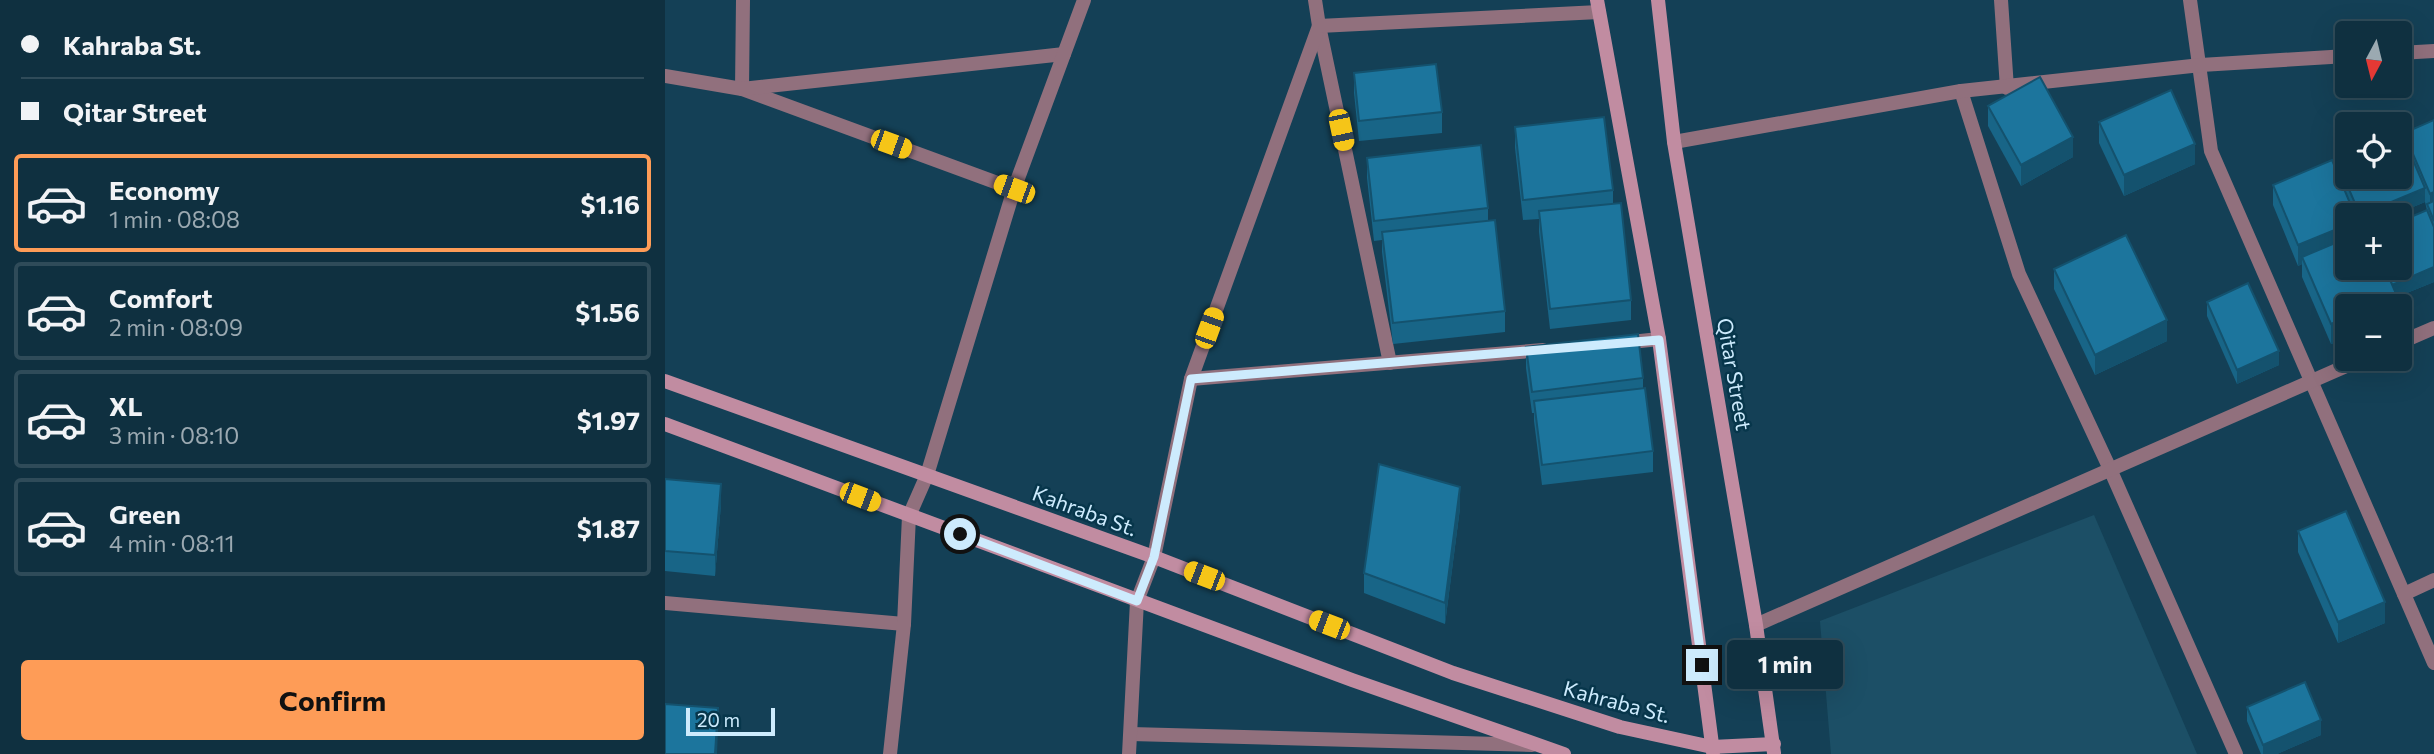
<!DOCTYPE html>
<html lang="en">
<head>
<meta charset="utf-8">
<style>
	body { margin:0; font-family:Commissioner,sans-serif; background:#1d3c4b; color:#f1f3f6; height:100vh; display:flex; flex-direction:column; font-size:26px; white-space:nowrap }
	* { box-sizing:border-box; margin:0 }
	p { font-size:23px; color:#9ba9b1 }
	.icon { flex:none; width:38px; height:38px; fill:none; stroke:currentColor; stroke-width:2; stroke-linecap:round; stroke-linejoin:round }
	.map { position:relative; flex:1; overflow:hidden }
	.panel { display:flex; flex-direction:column; background:#0f3040; width:665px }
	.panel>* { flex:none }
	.banner { display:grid; align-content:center; height:154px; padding:0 21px; background:#0f3040 }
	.needle { width:46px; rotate:187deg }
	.tools { position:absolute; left:1670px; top:21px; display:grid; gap:14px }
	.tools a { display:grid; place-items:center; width:77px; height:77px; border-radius:7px; background:#0f3040; box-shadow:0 7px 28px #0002,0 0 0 2px #2f4b59; font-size:35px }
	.scale { position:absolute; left:21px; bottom:18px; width:89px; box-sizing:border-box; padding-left:7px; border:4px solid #cdebfd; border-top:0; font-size:19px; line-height:24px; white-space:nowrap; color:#cdebfd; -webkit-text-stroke:5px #07364b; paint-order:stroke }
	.end { position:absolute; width:32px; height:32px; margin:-16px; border:9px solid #cdebfd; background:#111; box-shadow:0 0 0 4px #111 }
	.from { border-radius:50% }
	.bubble { position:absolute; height:49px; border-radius:7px; background:#0f3040; box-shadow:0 7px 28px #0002,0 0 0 2px #2f4b59; font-size:23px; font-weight:700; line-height:49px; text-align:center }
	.car { position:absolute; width:21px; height:42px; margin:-21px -10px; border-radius:9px; box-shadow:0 0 5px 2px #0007; background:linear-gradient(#f5c518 24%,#345 0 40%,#f5c518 0 76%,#345 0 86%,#f5c518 0) }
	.banner b { display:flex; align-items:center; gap:24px; height:66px; font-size:26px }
	.banner b+b { border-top:2px solid #2f4b59 }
	.banner i { width:18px; height:18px; background:#f1f3f6 }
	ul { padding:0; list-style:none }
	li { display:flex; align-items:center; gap:21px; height:98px; margin:0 14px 10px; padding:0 7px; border:4px solid #2f4b59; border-radius:7px }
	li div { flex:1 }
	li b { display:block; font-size:26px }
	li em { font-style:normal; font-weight:700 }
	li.selected { border-color:#fe9c57 }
	li>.icon { width:63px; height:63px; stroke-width:1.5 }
	.button { display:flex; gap:14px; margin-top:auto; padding:14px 21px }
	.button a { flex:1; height:80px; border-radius:7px; background:#fe9c57; color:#111; font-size:28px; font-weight:700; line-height:80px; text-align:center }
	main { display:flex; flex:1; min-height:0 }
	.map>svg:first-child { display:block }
	.built { fill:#1c4f66 }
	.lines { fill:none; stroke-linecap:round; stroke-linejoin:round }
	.minor { stroke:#91707d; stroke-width:14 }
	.secondary { stroke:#c18ca1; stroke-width:14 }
	.wall { fill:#186587; fill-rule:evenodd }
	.shaded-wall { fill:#14526e }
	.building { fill:#1c759d; stroke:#14526e; stroke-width:2 }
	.route { stroke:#cdebfd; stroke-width:9 }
	.labels { text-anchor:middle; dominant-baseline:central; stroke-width:5; stroke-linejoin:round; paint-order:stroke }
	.street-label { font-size:21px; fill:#cdebfd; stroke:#07364b }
</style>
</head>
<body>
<main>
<section class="panel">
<div class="banner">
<b><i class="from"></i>Kahraba St.</b>
<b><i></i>Qitar Street</b>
</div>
<ul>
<li class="selected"><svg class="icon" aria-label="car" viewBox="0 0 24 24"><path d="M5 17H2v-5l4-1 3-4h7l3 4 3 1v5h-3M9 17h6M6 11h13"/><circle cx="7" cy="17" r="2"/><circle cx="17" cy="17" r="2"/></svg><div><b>Economy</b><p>1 min · 08:08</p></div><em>$1.16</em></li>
<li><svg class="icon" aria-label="car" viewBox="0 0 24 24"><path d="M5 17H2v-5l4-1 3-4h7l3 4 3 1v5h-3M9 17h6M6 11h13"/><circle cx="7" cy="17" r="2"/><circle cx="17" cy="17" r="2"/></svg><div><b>Comfort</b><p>2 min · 08:09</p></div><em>$1.56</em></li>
<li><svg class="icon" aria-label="car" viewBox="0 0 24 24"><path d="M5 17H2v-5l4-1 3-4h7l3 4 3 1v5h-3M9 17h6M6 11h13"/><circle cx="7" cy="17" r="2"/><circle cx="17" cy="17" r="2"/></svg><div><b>XL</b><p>3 min · 08:10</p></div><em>$1.97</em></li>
<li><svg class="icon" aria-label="car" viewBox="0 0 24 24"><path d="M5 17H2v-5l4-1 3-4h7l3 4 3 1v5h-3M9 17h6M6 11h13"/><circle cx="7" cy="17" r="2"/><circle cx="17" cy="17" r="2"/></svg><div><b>Green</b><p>4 min · 08:11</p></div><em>$1.87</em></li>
</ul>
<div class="button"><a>Confirm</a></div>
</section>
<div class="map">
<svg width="1769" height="754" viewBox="0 0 1769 754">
	<rect width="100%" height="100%" fill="#144056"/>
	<path class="built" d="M1429,515L1532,754H1166L1155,621Z"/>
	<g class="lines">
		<g class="minor">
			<path d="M78,0L77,89L349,189"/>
			<path d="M650,0L654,26L725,363"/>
			<path d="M1336,0L1342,88"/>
			<path d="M1525,0L1546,151L1769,663"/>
			<path d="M1734,53L1769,51"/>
			<path d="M0,76L77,89L399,54"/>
			<path d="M1296,91L1354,274L1445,469L1571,754"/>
			<path d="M1009,142L1296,91L1536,65L1682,56"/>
			<path d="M957,343L994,339"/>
			<path d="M1734,343L1769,328"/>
			<path d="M526,379L878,350"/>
			<path d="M1739,594L1769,580"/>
			<path d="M0,603L239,624"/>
			<path d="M1091,625L1697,359"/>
			<path d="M466,734L867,745"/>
			<path d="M225,754L239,624L244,516L262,475L349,189L419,0"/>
			<path d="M464,754L472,601L489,557L526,379L654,26L934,12"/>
		</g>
		<g class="secondary">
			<path d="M932,0L994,339L1048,752"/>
			<path d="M993,0L1009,142L1091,625L1109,753"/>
			<path d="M0,381L489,557L788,673L955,727L1047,747L1109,744"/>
			<path d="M0,424L687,680L899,754"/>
		</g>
	</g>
	<g class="wall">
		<path d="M689,73L777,112V133L694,141L689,93Z"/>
		<path d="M1323,106L1408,157L1356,186L1323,126Z"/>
		<path d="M1769,120V282L1732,297V306H1682V338L1666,344L1637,277V264L1633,266L1608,205V185L1674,175V166L1739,139V133ZM1760,202L1762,210L1682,268V215H1729Z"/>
		<path d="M1434,122L1530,164L1459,196L1434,143Z"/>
		<path d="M850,127L948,190V203L966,300V320L885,329L874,232V219L858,220L850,148Z"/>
		<path d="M702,158L823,208V220L840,311V332L728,344L717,252V240L709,241L702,178Z"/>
		<path d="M1389,269L1502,341L1430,375L1389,289Z"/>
		<path d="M1542,302L1614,365L1572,384L1542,316Z"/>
		<path d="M861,347L978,378V388L988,451V472L877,485L869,421V413H867L861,368Z"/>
		<path d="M0,479L56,504L50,576L0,571Z"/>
		<path d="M795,508L780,624L699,593V573Z"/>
		<path d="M1633,531L1720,623L1673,643L1633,552Z"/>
		<path d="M1582,707L1656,735L1612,754H1596L1582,721Z"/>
	</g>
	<g class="shaded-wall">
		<path d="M1408,137V157L1356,186V165Z"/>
		<path d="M1530,144V164L1459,196V175Z"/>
		<path d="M1760,188V202L1729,215H1695Z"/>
		<path d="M1769,192V213L1765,214V194Z"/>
		<path d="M1682,225V245L1637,257V264L1633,266V245Z"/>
		<path d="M1769,267V282L1732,297V306H1708L1725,286Z"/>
		<path d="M1682,317V338L1666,344V324Z"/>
		<path d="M1502,320V341L1430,375V355Z"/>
		<path d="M1614,351V365L1572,384V370Z"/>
		<path d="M56,484V504L50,576V555Z"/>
		<path d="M795,487V508L780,624V603Z"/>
		<path d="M1720,602V623L1673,643V622Z"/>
		<path d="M53,708V728L52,754H50Z"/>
		<path d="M1656,720V735L1612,754H1598V745Z"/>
	</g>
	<g class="building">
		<path d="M771,64L777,112L694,121L689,73Z"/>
		<path d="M1375,77L1408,137L1356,165L1323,106Z"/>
		<path d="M1506,90L1530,144L1459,175L1434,122Z"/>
		<path d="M939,117L948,190L858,200L850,127Z"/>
		<path d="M1769,120V192L1765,194L1739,133Z"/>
		<path d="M1739,139L1760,188L1695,215L1674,166L1682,163V177H1734V141Z"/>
		<path d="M816,145L823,208L709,221L702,158Z"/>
		<path d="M1667,160L1690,215H1682V225L1633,245L1608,185Z"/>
		<path d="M1769,201V221L1762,204Z"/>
		<path d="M956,203L966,300L885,309L874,211Z"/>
		<path d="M1762,210L1769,227V267L1727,285L1720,268H1734V222Z"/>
		<path d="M830,220L840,311L728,323L717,232Z"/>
		<path d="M1461,235L1502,320L1430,355L1389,269Z"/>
		<path d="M1682,238V268H1720L1732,296L1708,306H1682V317L1666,324L1637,257Z"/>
		<path d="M1583,283L1614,351L1572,370L1542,302Z"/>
		<path d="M973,334L978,378L867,392L861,347Z"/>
		<path d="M980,388L988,451L877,465L869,401Z"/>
		<path d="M714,464L795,487L780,603L699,573Z"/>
		<path d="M0,479L56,484L50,555L0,551Z"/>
		<path d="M1681,511L1720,602L1673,622L1633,531Z"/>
		<path d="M1640,682L1656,720L1598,745L1582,707Z"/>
		<path d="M0,704L53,708L50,754H0Z"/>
	</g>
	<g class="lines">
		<path class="route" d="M295,534L472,601L489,557L526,379L994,340L1037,665"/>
	</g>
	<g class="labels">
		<g class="street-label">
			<text transform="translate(1070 374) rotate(80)">Qitar Street</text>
			<text transform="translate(420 510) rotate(20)">Kahraba St.</text>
			<text transform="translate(952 701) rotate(15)">Kahraba St.</text>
		</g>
	</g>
</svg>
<div class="tools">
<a><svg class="needle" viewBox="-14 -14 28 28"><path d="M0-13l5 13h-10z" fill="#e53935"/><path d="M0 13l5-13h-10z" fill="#9ba9b1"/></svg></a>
<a><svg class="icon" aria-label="locate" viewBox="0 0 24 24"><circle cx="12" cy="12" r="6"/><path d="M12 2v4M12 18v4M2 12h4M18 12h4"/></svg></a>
<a>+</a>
<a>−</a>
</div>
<div class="scale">20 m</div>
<i class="end from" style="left:295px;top:534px"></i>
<i class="end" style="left:1037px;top:665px"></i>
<div class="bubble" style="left:1062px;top:640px;width:116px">1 min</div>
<i class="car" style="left:676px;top:130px;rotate:168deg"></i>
<i class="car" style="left:226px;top:144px;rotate:110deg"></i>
<i class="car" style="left:349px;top:189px;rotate:290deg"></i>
<i class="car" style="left:544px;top:328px;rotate:20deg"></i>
<i class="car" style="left:195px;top:497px;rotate:111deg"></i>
<i class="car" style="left:539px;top:576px;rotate:291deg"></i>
<i class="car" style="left:664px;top:625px;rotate:291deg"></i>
</div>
</main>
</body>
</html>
